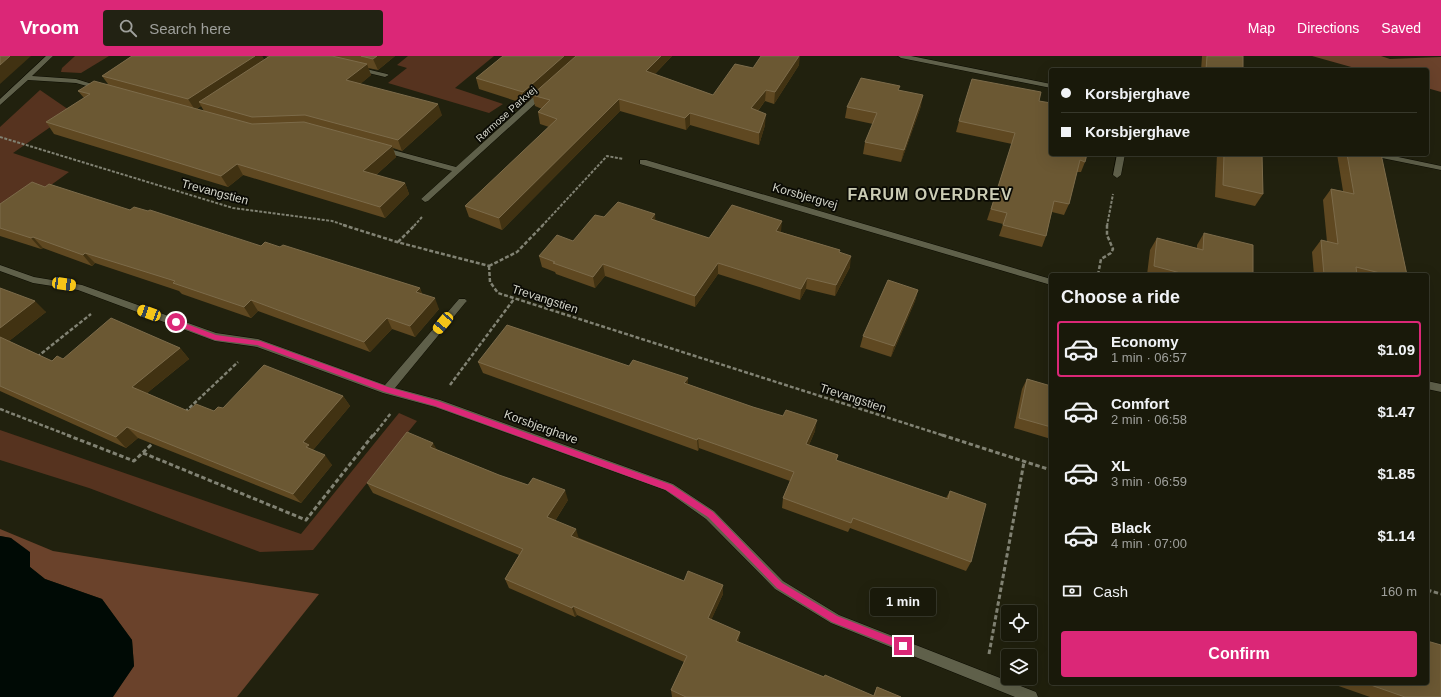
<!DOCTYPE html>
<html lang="en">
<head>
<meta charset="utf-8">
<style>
	body { margin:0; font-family:Arial,sans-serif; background:#222213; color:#f1f3f6; height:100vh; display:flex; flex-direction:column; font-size:15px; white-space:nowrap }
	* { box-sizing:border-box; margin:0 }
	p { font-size:13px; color:#9fa09c }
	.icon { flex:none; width:22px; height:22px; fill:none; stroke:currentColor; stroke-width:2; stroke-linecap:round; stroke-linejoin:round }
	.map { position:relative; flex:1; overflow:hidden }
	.side { position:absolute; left:1049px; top:217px; width:380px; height:412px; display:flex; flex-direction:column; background:#19190a; border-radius:4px; box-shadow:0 4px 16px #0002,0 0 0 1px #37382b }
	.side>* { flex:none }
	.guide { position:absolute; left:1049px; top:12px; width:380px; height:88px; border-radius:4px; box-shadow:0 4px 16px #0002,0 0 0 1px #37382b; display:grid; align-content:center; height:88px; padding:0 12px; background:#19190a }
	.fabs { position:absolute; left:1001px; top:549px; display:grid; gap:8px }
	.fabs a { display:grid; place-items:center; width:36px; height:36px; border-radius:4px; background:#19190a; box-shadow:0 4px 16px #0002,0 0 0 1px #37382b; font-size:20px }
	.end { position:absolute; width:18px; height:18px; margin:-9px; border:5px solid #db2777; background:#fff; box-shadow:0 0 0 2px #fff }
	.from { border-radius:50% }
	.bubble { position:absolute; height:28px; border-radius:4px; background:#19190a; box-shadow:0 4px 16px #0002,0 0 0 1px #37382b; font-size:13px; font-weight:700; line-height:28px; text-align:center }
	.car { position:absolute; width:12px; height:24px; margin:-12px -6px; border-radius:5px; box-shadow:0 0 3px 1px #0007; background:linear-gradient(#f5c518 24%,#345 0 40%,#f5c518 0 76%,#345 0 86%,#f5c518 0) }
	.guide b { display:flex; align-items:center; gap:14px; height:38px; font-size:15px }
	.guide b+b { border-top:1px solid #37382b }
	.guide i { width:10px; height:10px; background:#f1f3f6 }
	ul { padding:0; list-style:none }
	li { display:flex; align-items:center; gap:12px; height:56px; margin:0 8px 6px; padding:0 4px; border:2px solid transparent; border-radius:4px }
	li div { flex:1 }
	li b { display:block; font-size:15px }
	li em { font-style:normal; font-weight:700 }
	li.active { border-color:#db2777 }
	li>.icon { width:36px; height:36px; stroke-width:1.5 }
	h2 { padding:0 12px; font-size:18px; line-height:48px }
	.pay { display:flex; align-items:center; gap:10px; height:44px; padding:0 12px; font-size:15px }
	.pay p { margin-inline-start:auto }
	.action { display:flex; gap:8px; margin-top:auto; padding:8px 12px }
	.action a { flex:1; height:46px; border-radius:4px; background:#db2777; color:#fff; font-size:16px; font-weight:700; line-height:46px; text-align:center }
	header { display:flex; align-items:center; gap:24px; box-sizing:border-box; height:56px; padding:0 20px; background:#db2777; color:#fff }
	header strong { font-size:19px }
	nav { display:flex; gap:22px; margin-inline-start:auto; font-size:14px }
	.search { width:280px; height:36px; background:#222213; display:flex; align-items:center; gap:10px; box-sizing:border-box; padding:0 14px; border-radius:4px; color:#9fa09c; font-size:15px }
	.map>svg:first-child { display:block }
	.green { fill:#56331f }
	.forest { fill:#6a422b }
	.water { fill:#000a05 }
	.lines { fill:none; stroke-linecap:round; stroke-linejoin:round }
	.minor-casing { stroke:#0b0b00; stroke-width:1 }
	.path-far2 { stroke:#818273; stroke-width:2; stroke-dasharray:3 1.5; stroke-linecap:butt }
	.path-far1 { stroke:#818273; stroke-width:2.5; stroke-dasharray:4 2; stroke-linecap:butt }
	.path { stroke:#818273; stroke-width:3; stroke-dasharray:4.5 2.5; stroke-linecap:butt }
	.minor { fill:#5f604a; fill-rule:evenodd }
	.wall { fill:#5f4821; fill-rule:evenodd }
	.shaded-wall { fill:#413212 }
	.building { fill:#6b5833; stroke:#7c6b4a }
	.route { fill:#db2777 }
	.labels { text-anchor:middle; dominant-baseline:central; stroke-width:3.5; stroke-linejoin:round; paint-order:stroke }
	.far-street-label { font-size:10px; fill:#d3d4c8; stroke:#0a0a04 }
	.street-label { font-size:12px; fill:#d3d4c8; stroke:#0a0a04 }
	.district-label { font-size:16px; font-weight:bold; letter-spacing:1px; fill:#cccdb5; stroke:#0a0a04 }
</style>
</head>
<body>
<header>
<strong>Vroom</strong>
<div class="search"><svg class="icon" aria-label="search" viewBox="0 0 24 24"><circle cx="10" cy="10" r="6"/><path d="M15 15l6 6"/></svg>Search here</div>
<nav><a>Map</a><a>Directions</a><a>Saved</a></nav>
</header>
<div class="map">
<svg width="1441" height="641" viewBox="0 0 1441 641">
	<rect width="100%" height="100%" fill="#21210e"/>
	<g class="green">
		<path d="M75,0H109L81,17L61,16L62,12Z"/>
		<path d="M408,0H494L455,32L503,48L489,57L388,27L407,12L397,9Z"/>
		<path d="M40,34L72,56L13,97L69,116L0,166V71Z"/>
		<path d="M399,357L417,365L313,494L260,496L89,432L0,404V374L301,478Z"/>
	</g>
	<g class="forest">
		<path d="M1312,0H1381L1390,3L1441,1V36L1427,32V14H1362Z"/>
		<path d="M0,473L53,495L319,538L237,641H112L134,610L132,584L102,543L45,523L30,511L11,482L0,480Z"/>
	</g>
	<path class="water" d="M0,480L11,482L30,496V511L45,523L102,543L132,584L134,610L113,641H0Z"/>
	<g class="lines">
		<defs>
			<g id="minor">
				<path d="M46,0H53L32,20L76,23L105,32L101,34L76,27L28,24L0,49V43Z"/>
				<path d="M898,0H911L1051,28V32L901,2Z"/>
				<path d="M358,11L387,18L389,19L385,21L356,14V12Z"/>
				<path d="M540,35L547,37L428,145L425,146L421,143L452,115L379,95L378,93L382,91L456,111Z"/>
				<path d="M1117,98H1125L1121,119L1117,122L1113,119Z"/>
				<path d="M1368,98H1384L1441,110V114L1372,100Z"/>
				<path d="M640,104H646L1051,223V229L640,108Z"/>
				<path d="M0,209L34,221L82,229L216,277L258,283L385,329L459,243H465L467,245L465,247L395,332L440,344L673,428L714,455L783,525L839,559L1036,636L1038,641H1015L831,567L775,533L706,463L665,434L435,351L383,337L257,291L215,285L78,234L33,227L0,215Z"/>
				<path d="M1427,325L1441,328V336L1427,333Z"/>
			</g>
		</defs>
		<use href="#minor" class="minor-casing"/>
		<g class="path-far2">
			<path d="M0,81L233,152L332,165L347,170"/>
			<path d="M414,170L422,161"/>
			<path d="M542,170L607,100L623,103"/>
			<path d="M1107,170L1113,138"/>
		</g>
		<g class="path-far1">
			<path d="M343,169L397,186L489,210"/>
			<path d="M398,186L415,169"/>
			<path d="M489,210L490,226L498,237L945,380"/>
			<path d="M489,210L517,196L543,169"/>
			<path d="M1098,219L1101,203L1111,197L1113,193L1107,179V169"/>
			<path d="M37,301L91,258"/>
			<path d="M450,329L514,243"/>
			<path d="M0,353L70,380"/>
			<path d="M185,356L238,306"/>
			<path d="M373,380L391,357"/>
		</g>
		<g class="path">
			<path d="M67,379L134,405L154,386"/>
			<path d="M942,379L1051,414"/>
			<path d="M143,397L306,464L373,379"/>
			<path d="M1427,534L1441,538"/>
			<path d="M989,598L1024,406"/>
		</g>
		<use href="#minor" class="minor"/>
	</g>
	<g class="wall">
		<path d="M132,0H262L264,4L268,1L265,0H395L378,14L368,12L371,19L360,28L442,59L402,95L393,92L396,101L376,119L405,127L409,138L385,162L243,119L228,131L54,78L46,66L84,42L78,35L108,28L102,20ZM201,50L204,55L197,53Z"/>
		<path d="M503,0H672L655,18L713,39L753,12L799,9L774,48L765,45L758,55L765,69L759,89L690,69L686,74L620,55L502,174L469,161L465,150L549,71L540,68L538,56L542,53L535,50L533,41L525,48L479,33L476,22Z"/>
		<path d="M1202,0H1243V14H1201L1202,1Z"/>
		<path d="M899,34L921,50L901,106L863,98L865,86L873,68L845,62L847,51Z"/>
		<path d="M1039,45L1085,106L1081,116H1077L1069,148L1064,159L1052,156L1046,180L1042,191L999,180L1003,168L987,164L1012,88L956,76L959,65Z"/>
		<path d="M1217,98H1262L1263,138L1255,150L1215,141Z"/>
		<path d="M1337,98H1381L1407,219H1314L1312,196L1321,184L1327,186L1323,144L1331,133L1343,135Z"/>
		<path d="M45,131L261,190L280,191L420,232L422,238L439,253L415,281L392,273L370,296L258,255L251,262L182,238L179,235L95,207L92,210L43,192L41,193L0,180V148Z"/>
		<path d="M604,161L656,165L709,182L781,176L840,194L839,196L850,211L835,240L806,233L800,244L718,218L695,251L605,220L595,232L556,218L555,216L542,211L539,200L573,185Z"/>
		<path d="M1204,177L1253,219H1147L1150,194L1157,182L1197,192V189Z"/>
		<path d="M0,232L46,256L9,285L52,305L63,303L180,292L189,303L147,337L188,355H214L223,352L343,340L350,350L313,394L332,409L301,447L138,382L126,392L0,335Z"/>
		<path d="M918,234L915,245L891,301L860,291L863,280Z"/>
		<path d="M478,306L629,310L688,328L815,375L809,389L838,399L836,405L946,442L950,435L971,506L966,515L850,472L848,476L782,452L783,442L790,425L699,392L698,395L483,317Z"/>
		<path d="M1027,323L1051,330V383L1014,372L1022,333Z"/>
		<path d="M437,394L499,419L568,444L555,465L579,482L684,525L723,529V538L711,564L740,576L738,586L824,621L873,640L877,631L901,641H672L671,634L684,606L577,559L575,561L509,532L505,523L519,499L373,437L367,427Z"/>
		<path d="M1330,627H1427L1441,641H1370Z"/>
	</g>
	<g class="shaded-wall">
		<path d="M10,0H31L0,28V9Z"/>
		<path d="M255,0H262L266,7L199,46L201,50L195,54L188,43Z"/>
		<path d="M377,0H395L378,14L373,3Z"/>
		<path d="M564,0H579L532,39L533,41L525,48L523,36Z"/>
		<path d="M661,0H672L647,26L646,15Z"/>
		<path d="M799,0H800L799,9L774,48L775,36Z"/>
		<path d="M367,8L371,19L351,36L346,24Z"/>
		<path d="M766,34L765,45L751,64V52Z"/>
		<path d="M923,39L921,50L901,106L904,94Z"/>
		<path d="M619,43L620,55L502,174L499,162Z"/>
		<path d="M438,48L442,59L402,95L398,84Z"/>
		<path d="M690,57V69L686,74L685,62Z"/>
		<path d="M766,58L765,69L759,89V77Z"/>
		<path d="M392,90L396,101L368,126L363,115Z"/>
		<path d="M237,108L243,119L228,131L221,120Z"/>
		<path d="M405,127L409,138L385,162L380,151Z"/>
		<path d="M655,158L656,169L651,163Z"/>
		<path d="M782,165L781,176L775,186L776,175Z"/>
		<path d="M33,181L43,192L41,193L31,182Z"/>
		<path d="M85,197L95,207L92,210L83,199Z"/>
		<path d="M851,200L850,211L835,240L836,229Z"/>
		<path d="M718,207V218L695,251V240Z"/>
		<path d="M603,208L605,220L595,232L593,221Z"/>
		<path d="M807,222L806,233L800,244L801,233Z"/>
		<path d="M420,232L424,243L416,236Z"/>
		<path d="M918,234L915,245L891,301L894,290Z"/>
		<path d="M435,242L439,253L415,281L410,270Z"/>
		<path d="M251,244L258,255L251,262L244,251Z"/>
		<path d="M35,245L46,256L4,289L0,285V272Z"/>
		<path d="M387,262L392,273L370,296L364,286Z"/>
		<path d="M180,292L189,303L142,341L132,331Z"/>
		<path d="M688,322V333L684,327Z"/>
		<path d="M343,340L350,350L313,394L314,401L303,386Z"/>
		<path d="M817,364L815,375L805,398L806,388Z"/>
		<path d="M127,371L138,382L126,392L116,381Z"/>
		<path d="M698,382L699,392L698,395L697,384Z"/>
		<path d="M433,387L439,397L430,391Z"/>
		<path d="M325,399L332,409L301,447L293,438Z"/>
		<path d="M565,434L568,444L551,471L547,461Z"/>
		<path d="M576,473L579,483L571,480Z"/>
		<path d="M723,529V538L708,571V562Z"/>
		<path d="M573,550L577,559L575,561L572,552Z"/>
		<path d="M740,576L739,584L736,592V585Z"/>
	</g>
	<g class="building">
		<path d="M0,0H10L0,9Z"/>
		<path d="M132,0H255L188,43L102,20Z"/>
		<path d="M270,0H332L367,8L346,24L438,48L398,84L305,59L252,61L199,46Z"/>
		<path d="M361,0H377L373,3Z"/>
		<path d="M503,0H564L523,36L476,22Z"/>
		<path d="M576,0H661L646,15L713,39L735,8L753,12L761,0H799L775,36L766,34L751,52L766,58L759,77L690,57L685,62L619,43L499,162L465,150L557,63L538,56L550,44L532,39Z"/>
		<path d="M1207,0H1243V14H1206Z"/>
		<path d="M861,22L900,30L898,34L923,39L904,94L865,86L877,57L847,51Z"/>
		<path d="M972,23L1041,36L1039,45L1051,47V98H1087L1085,106L1080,104L1069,148L1054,145L1046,180L1003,169L1007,157L991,153L1015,77L959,65Z"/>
		<path d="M94,25L252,68L304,66L392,90L363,115L405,127L380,151L237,108L221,120L46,66L90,38L78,35Z"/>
		<path d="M1224,98H1262L1263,138L1223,129Z"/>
		<path d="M1347,98H1381L1407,219H1388L1356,211L1357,219H1324L1321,184L1338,188L1331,133L1354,138Z"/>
		<path d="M32,126L45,131L49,128L130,154L134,151L148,155L150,154L261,190L265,186L280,191L283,189L420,232L416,236L435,242L410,270L387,262L364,286L251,244L244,251L173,227L175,225L85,197L83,199L33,181L31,182L0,172V148Z"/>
		<path d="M618,146L655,158L651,163L709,182L732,149L782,165L776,175L840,194L839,196L851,200L836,229L807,222L801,233L718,207L695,240L603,208L593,221L553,207L555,206L539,200L557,179L573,185L595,159L604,161Z"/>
		<path d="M1204,177L1253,189V219H1188L1154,210L1157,182L1203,194Z"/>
		<path d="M888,224L918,234L894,290L863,280Z"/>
		<path d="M0,232L35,245L0,272Z"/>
		<path d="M111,262L180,292L132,331L188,355L196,348L214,355L218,351L223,352L264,309L343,340L303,386L309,389L306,391L325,399L293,438L127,371L116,381L0,330V281L52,305L57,300L63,303Z"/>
		<path d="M507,269L629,310L633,304L688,322L684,327L753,351L783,360L786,354L817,364L806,388L838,399L836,404L948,443L950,435L986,448L971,506L853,462L851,467L783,442L794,416L698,382L697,384L478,306Z"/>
		<path d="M1027,323L1051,330V371L1019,362Z"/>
		<path d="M407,376L433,387L430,391L499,419L528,429L533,422L565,434L547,461L576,473L571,480L684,525L688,515L723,529L708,562L740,576L736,585L824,621L825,619L874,640L877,631L901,641H686L671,634L687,600L573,550L572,552L505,523L523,493L367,427Z"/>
		<path d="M1427,585L1441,589V641H1405L1365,627H1427Z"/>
	</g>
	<path class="route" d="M176,264L216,279L260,285L388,331L438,345L672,429L713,456L782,527L837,560L906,587V593L903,594L832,566L777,532L708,461L666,434L435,350L385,336L257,289L215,284L173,268L172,266Z"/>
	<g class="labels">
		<g class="far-street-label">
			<text transform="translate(506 58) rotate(-42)">Rørmose Parkvej</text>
		</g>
		<g class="street-label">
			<text transform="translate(215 136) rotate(15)">Trevangstien</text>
			<text transform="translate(805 140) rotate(16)">Korsbjergvej</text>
			<text transform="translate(545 243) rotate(18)">Trevangstien</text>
			<text transform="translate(853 342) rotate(18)">Trevangstien</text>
			<text transform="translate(541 371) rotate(20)">Korsbjerghave</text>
		</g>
		<g class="district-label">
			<text x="930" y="138">FARUM OVERDREV</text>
		</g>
	</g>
</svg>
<div class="fabs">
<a><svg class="icon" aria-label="locate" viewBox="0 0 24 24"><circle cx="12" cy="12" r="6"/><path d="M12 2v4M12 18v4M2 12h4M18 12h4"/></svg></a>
<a><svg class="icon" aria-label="layers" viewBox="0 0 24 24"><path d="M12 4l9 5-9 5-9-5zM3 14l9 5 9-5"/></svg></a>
</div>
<i class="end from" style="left:176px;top:266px"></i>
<i class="end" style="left:903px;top:590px"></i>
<div class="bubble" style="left:870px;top:532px;width:66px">1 min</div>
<i class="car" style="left:64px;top:228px;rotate:98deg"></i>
<i class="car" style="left:149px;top:257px;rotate:290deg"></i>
<i class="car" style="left:443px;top:267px;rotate:220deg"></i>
<div class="guide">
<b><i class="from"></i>Korsbjerghave</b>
<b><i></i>Korsbjerghave</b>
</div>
<section class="side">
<h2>Choose a ride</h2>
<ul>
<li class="active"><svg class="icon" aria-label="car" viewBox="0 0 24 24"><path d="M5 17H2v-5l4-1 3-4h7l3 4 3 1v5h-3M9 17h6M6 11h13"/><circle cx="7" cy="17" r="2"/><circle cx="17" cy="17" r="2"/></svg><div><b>Economy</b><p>1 min · 06:57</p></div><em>$1.09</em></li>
<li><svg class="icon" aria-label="car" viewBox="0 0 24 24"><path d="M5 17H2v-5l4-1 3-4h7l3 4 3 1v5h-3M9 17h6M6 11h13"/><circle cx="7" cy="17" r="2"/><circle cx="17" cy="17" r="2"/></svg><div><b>Comfort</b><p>2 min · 06:58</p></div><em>$1.47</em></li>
<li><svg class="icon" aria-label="car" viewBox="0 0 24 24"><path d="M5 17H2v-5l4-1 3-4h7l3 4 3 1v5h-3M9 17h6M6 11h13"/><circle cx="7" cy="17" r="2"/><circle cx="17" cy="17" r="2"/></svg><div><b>XL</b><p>3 min · 06:59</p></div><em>$1.85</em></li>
<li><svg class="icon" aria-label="car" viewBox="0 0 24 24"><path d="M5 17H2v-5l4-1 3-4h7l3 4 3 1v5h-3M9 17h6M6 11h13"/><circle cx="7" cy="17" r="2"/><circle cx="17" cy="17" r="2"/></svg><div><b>Black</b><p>4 min · 07:00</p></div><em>$1.14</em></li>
</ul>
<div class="pay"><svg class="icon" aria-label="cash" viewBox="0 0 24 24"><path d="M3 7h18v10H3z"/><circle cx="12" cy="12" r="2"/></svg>Cash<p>160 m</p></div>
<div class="action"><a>Confirm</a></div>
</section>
</div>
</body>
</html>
